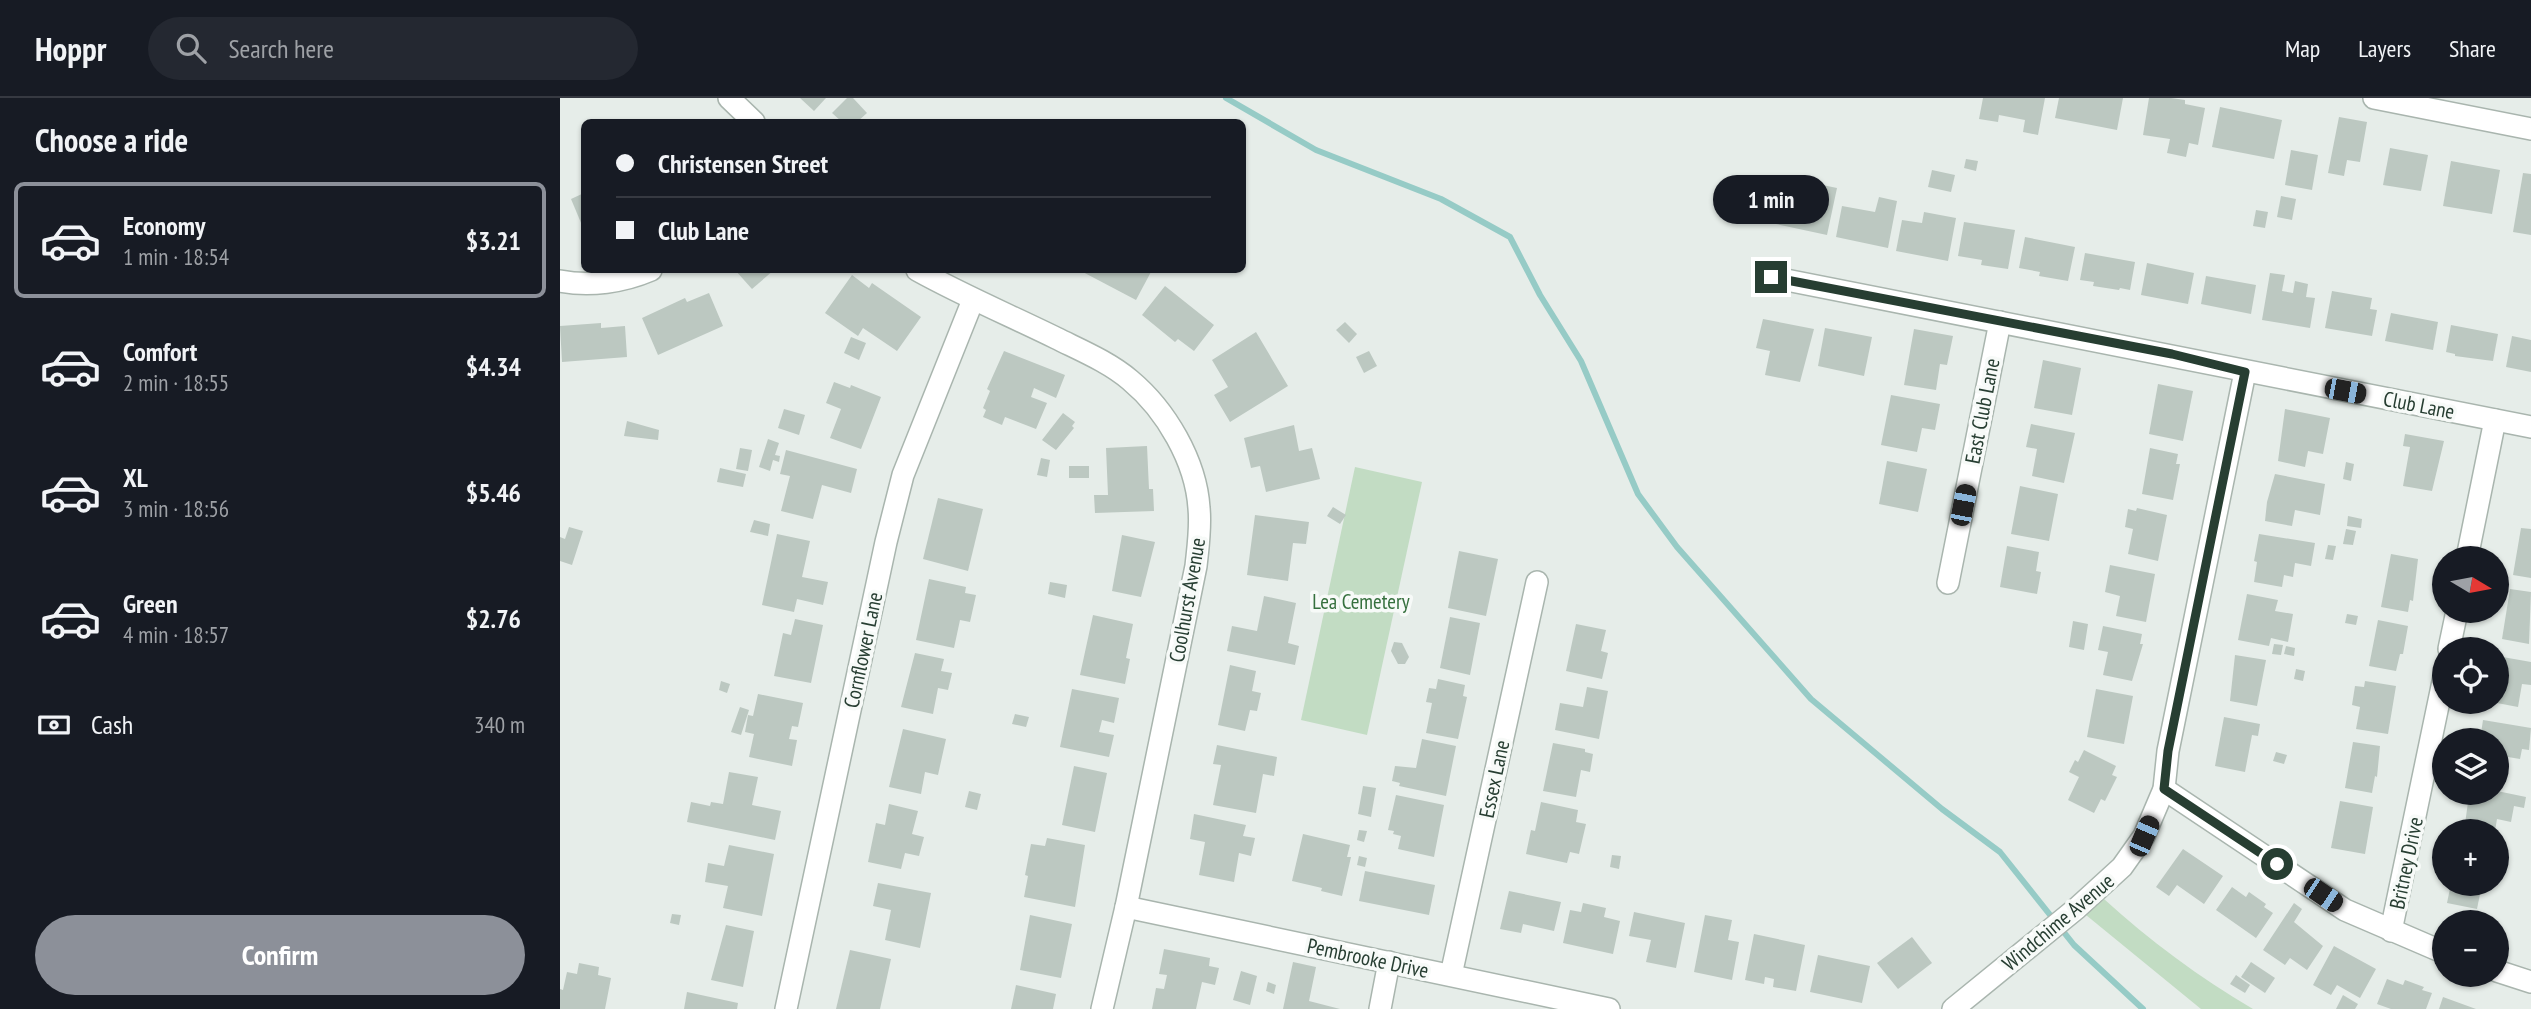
<!DOCTYPE html>
<html lang="en">
<head>
<meta charset="utf-8">
<style>
	body { margin:0; font-family:"PT Sans Narrow",sans-serif; background:#242831; color:#f1f3f6; height:100vh; display:flex; flex-direction:column; font-size:26px; white-space:nowrap }
	* { box-sizing:border-box; margin:0 }
	p { font-size:23px; color:#9ea1a6 }
	.icon { flex:none; width:38px; height:38px; fill:none; stroke:currentColor; stroke-width:2; stroke-linecap:round; stroke-linejoin:round }
	.map { position:relative; flex:1; overflow:hidden }
	.drawer { display:flex; flex-direction:column; background:#171b24; width:560px }
	.drawer>* { flex:none }
	.guide { position:absolute; left:21px; top:21px; width:665px; height:154px; border-radius:10px; box-shadow:0 2px 5px #0004; display:grid; align-content:center; height:154px; padding:0 35px; background:#171b24 }
	.needle { width:46px; rotate:100deg }
	.tools { position:absolute; left:1872px; top:448px; display:grid; gap:14px }
	.tools a { display:grid; place-items:center; width:77px; height:77px; border-radius:50%; background:#171b24; box-shadow:0 2px 5px #0004; font-size:35px }
	.end { position:absolute; width:32px; height:32px; margin:-16px; border:9px solid #273e32; background:#fff; box-shadow:0 0 0 4px #fff }
	.from { border-radius:50% }
	.bubble { position:absolute; height:49px; border-radius:24px; background:#171b24; box-shadow:0 2px 5px #0004; font-size:23px; font-weight:800; line-height:49px; text-align:center }
	.car { position:absolute; width:21px; height:42px; margin:-21px -10px; border-radius:9px; box-shadow:0 0 5px 2px #0007; background:linear-gradient(#222 24%,#8ab4d8 0 40%,#222 0 76%,#8ab4d8 0 86%,#222 0) }
	.guide b { display:flex; align-items:center; gap:24px; height:66px; font-size:26px }
	.guide b+b { border-top:2px solid #363941 }
	.guide i { width:18px; height:18px; background:#f1f3f6 }
	ul { padding:0; list-style:none }
	li { display:flex; align-items:center; gap:21px; height:116px; margin:0 14px 10px; padding:0 21px; border:4px solid transparent; border-radius:10px }
	li div { flex:1 }
	li b { display:block; font-size:26px }
	li em { font-style:normal; font-weight:800 }
	li.active { border-color:#8c9099 }
	li>.icon { width:63px; height:63px; stroke-width:1.5 }
	h2 { padding:0 35px; font-size:32px; line-height:84px }
	.pay { display:flex; align-items:center; gap:18px; height:77px; padding:0 35px; font-size:26px }
	.pay p { margin-inline-start:auto }
	.cta { display:flex; gap:14px; margin-top:auto; padding:14px 35px }
	.cta a { flex:1; height:80px; border-radius:42px; background:#8c9099; color:#fff; font-size:28px; font-weight:800; line-height:80px; text-align:center }
	header { display:flex; align-items:center; gap:42px; box-sizing:border-box; height:98px; padding:0 35px; background:#171b24; border-bottom:2px solid #363941 }
	header strong { font-size:33px }
	nav { display:flex; gap:38px; margin-inline-start:auto; font-size:24px }
	.search { width:490px; height:63px; background:#242831; display:flex; align-items:center; gap:18px; box-sizing:border-box; padding:0 24px; border-radius:38px; color:#9ea1a6; font-size:26px }
	main { display:flex; flex:1; min-height:0 }
	.map>svg:first-child { display:block }
	.green { fill:#c2dcc3 }
	.lines { fill:none; stroke-linecap:round; stroke-linejoin:round }
	.stream { stroke:#96cbc6; stroke-width:6 }
	.building { fill:#bcc8c1 }
	.minor-casing { stroke:#a9b5ae; stroke-width:24 }
	.minor { stroke:#fff; stroke-width:21 }
	.route { stroke:#273e32; stroke-width:9 }
	.labels { text-anchor:middle; dominant-baseline:central; stroke-width:7; stroke-linejoin:round; paint-order:stroke }
	.street-label { font-size:21px; fill:#273e32; stroke:#f7faf8 }
	.park-label { font-size:21px; fill:#36703e; stroke:#f7faf8 }
</style>
</head>
<body>
<header>
<strong>Hoppr</strong>
<div class="search"><svg class="icon" aria-label="search" viewBox="0 0 24 24"><circle cx="10" cy="10" r="6"/><path d="M15 15l6 6"/></svg>Search here</div>
<nav><a>Map</a><a>Layers</a><a>Share</a></nav>
</header>
<main>
<section class="drawer">
<h2>Choose a ride</h2>
<ul>
<li class="active"><svg class="icon" aria-label="car" viewBox="0 0 24 24"><path d="M5 17H2v-5l4-1 3-4h7l3 4 3 1v5h-3M9 17h6M6 11h13"/><circle cx="7" cy="17" r="2"/><circle cx="17" cy="17" r="2"/></svg><div><b>Economy</b><p>1 min · 18:54</p></div><em>$3.21</em></li>
<li><svg class="icon" aria-label="car" viewBox="0 0 24 24"><path d="M5 17H2v-5l4-1 3-4h7l3 4 3 1v5h-3M9 17h6M6 11h13"/><circle cx="7" cy="17" r="2"/><circle cx="17" cy="17" r="2"/></svg><div><b>Comfort</b><p>2 min · 18:55</p></div><em>$4.34</em></li>
<li><svg class="icon" aria-label="car" viewBox="0 0 24 24"><path d="M5 17H2v-5l4-1 3-4h7l3 4 3 1v5h-3M9 17h6M6 11h13"/><circle cx="7" cy="17" r="2"/><circle cx="17" cy="17" r="2"/></svg><div><b>XL</b><p>3 min · 18:56</p></div><em>$5.46</em></li>
<li><svg class="icon" aria-label="car" viewBox="0 0 24 24"><path d="M5 17H2v-5l4-1 3-4h7l3 4 3 1v5h-3M9 17h6M6 11h13"/><circle cx="7" cy="17" r="2"/><circle cx="17" cy="17" r="2"/></svg><div><b>Green</b><p>4 min · 18:57</p></div><em>$2.76</em></li>
</ul>
<div class="pay"><svg class="icon" aria-label="cash" viewBox="0 0 24 24"><path d="M3 7h18v10H3z"/><circle cx="12" cy="12" r="2"/></svg>Cash<p>340 m</p></div>
<div class="cta"><a>Confirm</a></div>
</section>
<div class="map">
<svg width="1971" height="911" viewBox="0 0 1971 911">
	<rect width="100%" height="100%" fill="#e6ede9"/>
	<g class="green">
		<path d="M795,369L862,384L807,637L741,622Z"/>
		<path d="M1544,801C1589,842 1640,880 1693,911H1641L1526,817Z"/>
	</g>
	<g class="lines">
		<path class="stream" d="M666,0L756,52L881,101L950,139L980,197L1021,263L1078,396L1117,449L1251,601L1382,711L1440,754L1514,847L1583,911"/>
	</g>
	<g class="building">
		<path d="M240,0H266L254,13Z"/>
		<path d="M287,0H293L307,15L297,24H282L272,15Z"/>
		<path d="M1423,0H1485L1478,37L1463,34L1465,22L1439,17L1438,24L1419,21Z"/>
		<path d="M1499,0H1563L1557,32L1495,20Z"/>
		<path d="M1589,0H1611L1625,2V6L1645,10L1638,47L1629,45L1626,59L1607,55L1610,41L1583,37Z"/>
		<path d="M1660,9L1722,22L1714,61L1652,49Z"/>
		<path d="M1779,19L1807,24L1800,64L1787,62L1784,78L1768,75Z"/>
		<path d="M1830,50L1868,57L1861,93L1823,87Z"/>
		<path d="M1731,52L1758,57L1752,92L1725,87Z"/>
		<path d="M1406,61L1418,63L1416,73L1404,70Z"/>
		<path d="M1891,63L1940,72L1932,116L1883,108Z"/>
		<path d="M1372,72L1395,77L1391,94L1368,89Z"/>
		<path d="M1963,75L1971,76V137L1953,134Z"/>
		<path d="M1243,83L1277,90L1267,137L1216,126L1222,98L1240,102Z"/>
		<path d="M24,95V132L11,101Z"/>
		<path d="M1721,98L1736,101L1732,122L1717,119Z"/>
		<path d="M1319,99L1337,103L1328,150L1276,139L1282,108L1315,114Z"/>
		<path d="M1696,112L1708,114L1705,130L1693,128Z"/>
		<path d="M1364,114L1396,120L1388,163L1336,153L1342,122L1362,125Z"/>
		<path d="M1404,124L1455,132L1448,171L1421,167L1422,162L1398,158Z"/>
		<path d="M1465,139L1515,149L1508,183L1479,178L1480,174L1459,170Z"/>
		<path d="M1525,155L1575,164L1570,192L1560,190L1559,192L1533,188L1534,184L1520,182Z"/>
		<path d="M1587,165L1634,175L1628,206L1581,197Z"/>
		<path d="M175,172H214L192,191Z"/>
		<path d="M519,172H592L576,202Z"/>
		<path d="M1710,175L1725,177L1722,193L1733,195L1735,183L1748,186L1746,199L1755,200L1750,230L1702,222Z"/>
		<path d="M292,177L309,190L312,185L361,219L337,253L303,230L298,238L265,215Z"/>
		<path d="M1646,178L1696,187L1691,216L1641,206Z"/>
		<path d="M605,188L654,227L634,253L618,241L615,244L582,217Z"/>
		<path d="M1772,193L1812,200L1810,211L1817,212L1812,238L1765,230Z"/>
		<path d="M149,195L163,228L98,257L82,220L125,200L127,204Z"/>
		<path d="M1831,215L1878,224L1873,252L1825,243Z"/>
		<path d="M1203,221L1254,231L1240,284L1205,277L1210,253L1196,250Z"/>
		<path d="M785,224L797,236L789,245L776,232Z"/>
		<path d="M41,225V230L65,228L67,259L2,264L0,228Z"/>
		<path d="M1891,227L1938,236L1933,263L1895,258V256L1886,254Z"/>
		<path d="M1265,230L1312,239L1304,278L1258,268Z"/>
		<path d="M1354,231L1393,238L1387,267L1380,266L1376,292L1344,287Z"/>
		<path d="M696,234L728,288L670,324L654,297L668,289L652,262Z"/>
		<path d="M1952,238L1971,242V274L1946,269Z"/>
		<path d="M291,239L306,245L299,262L284,255Z"/>
		<path d="M444,253L505,277L496,300L474,290L471,299L487,305L476,331L445,319L442,327L423,319L426,312L423,310L430,293L427,291Z"/>
		<path d="M809,253L817,268L804,275L796,259Z"/>
		<path d="M1483,262L1521,270L1512,317L1474,310Z"/>
		<path d="M274,284L290,290L291,287L321,299L301,351L270,340L281,311L266,305Z"/>
		<path d="M1598,286L1633,293L1623,343L1589,336Z"/>
		<path d="M1331,297L1380,306L1375,332L1362,330L1357,354L1321,347Z"/>
		<path d="M224,311L245,317L239,337L218,330Z"/>
		<path d="M1725,311L1770,320L1763,356L1748,353L1745,369L1718,363Z"/>
		<path d="M503,315L515,324L512,328L514,330L496,352L482,342Z"/>
		<path d="M67,323L99,332L98,342L64,338Z"/>
		<path d="M1471,326L1515,335L1504,385L1472,378L1477,351L1466,349Z"/>
		<path d="M734,327L739,353L752,350L760,381L706,394L700,368L691,370L684,340Z"/>
		<path d="M1845,336L1884,343L1872,393L1843,388L1850,349L1843,348Z"/>
		<path d="M208,341L219,345L215,357L220,358L219,364L213,362L210,373L199,369Z"/>
		<path d="M587,348L589,391H593L594,413L535,415L534,397H548L546,350Z"/>
		<path d="M180,350L192,352L188,373L176,371Z"/>
		<path d="M1590,350L1618,356L1616,366H1620L1613,402L1582,396Z"/>
		<path d="M226,352L297,371L291,395L262,387L253,421L221,413L230,378L220,376Z"/>
		<path d="M481,360L490,362L487,379L477,377Z"/>
		<path d="M1327,363L1367,371L1358,414L1319,406Z"/>
		<path d="M1786,364L1794,366L1791,383L1783,381Z"/>
		<rect x="509" y="368" width="20" height="12"/>
		<path d="M160,370L186,376L183,389L157,384Z"/>
		<path d="M1715,376L1765,386L1760,417L1735,412L1732,428L1705,423L1707,404Z"/>
		<path d="M1460,388L1498,396L1489,443L1451,436Z"/>
		<path d="M378,400L423,411L408,473L363,461Z"/>
		<path d="M773,409L786,417L780,426L767,418Z"/>
		<path d="M1577,410L1607,417L1598,463L1568,456L1573,431L1565,429L1568,411L1576,413Z"/>
		<path d="M695,417L749,424L746,446L733,445L728,483L687,477Z"/>
		<path d="M1788,418L1802,421L1801,430L1787,428Z"/>
		<path d="M194,422L210,426L208,438L190,434Z"/>
		<path d="M9,429L23,433L12,467L0,463V439L5,441Z"/>
		<path d="M1961,430L1971,431V480L1953,477Z"/>
		<path d="M1786,431L1796,433L1793,447L1783,446Z"/>
		<path d="M217,436L250,443L242,479L268,484L263,507L237,501L234,514L202,507Z"/>
		<path d="M1699,436L1755,445L1751,468L1735,465L1733,479L1724,477L1722,489L1694,484L1697,464L1694,463Z"/>
		<path d="M562,437L595,444L581,499L552,493Z"/>
		<path d="M1768,447L1776,448L1773,462L1765,461Z"/>
		<path d="M1447,448L1479,454L1476,473L1481,474L1477,496L1440,489Z"/>
		<path d="M899,453L938,461L926,518L888,510Z"/>
		<path d="M1831,456L1858,461L1853,503L1850,502L1848,514L1821,509Z"/>
		<path d="M1550,467L1595,476L1586,524L1556,518L1560,498L1545,494Z"/>
		<path d="M369,481L406,489L405,495L416,497L410,524L400,522L394,550L356,542Z"/>
		<path d="M490,484L507,487L505,500L488,496Z"/>
		<path d="M1950,491L1971,494L1969,546L1942,541Z"/>
		<path d="M1687,496L1718,502L1715,513L1733,516L1728,544L1711,540L1709,548L1678,542Z"/>
		<path d="M704,498L736,505L728,545L739,548L735,567L667,553L672,528L697,533Z"/>
		<path d="M1787,516L1798,518L1796,527L1785,525Z"/>
		<path d="M533,517L573,526L566,560L570,561L565,586L520,577Z"/>
		<path d="M890,519L920,525L910,577L880,570Z"/>
		<path d="M235,521L263,527L251,585L214,578L223,535L231,537Z"/>
		<path d="M1818,522L1848,528L1843,556H1840L1836,573L1809,568Z"/>
		<path d="M1513,523L1528,526L1524,552L1509,549Z"/>
		<path d="M1016,526L1046,532L1041,553L1048,555L1042,581L1006,573Z"/>
		<path d="M1543,528L1582,536L1580,546H1583L1572,583L1543,577L1548,554L1538,552Z"/>
		<path d="M834,544L842,545L849,559L845,566H838L831,553Z"/>
		<path d="M1714,546L1723,547L1721,557L1712,556Z"/>
		<path d="M1726,548L1735,550L1734,558L1724,556Z"/>
		<path d="M355,555L384,561L381,573L392,575L388,592L378,590L373,616L341,609Z"/>
		<path d="M1675,557L1706,562L1697,608L1670,603Z"/>
		<path d="M1937,558L1971,564V587L1962,586L1958,609L1937,605Z"/>
		<path d="M670,567L696,573L692,593L701,595L697,613L690,612L685,633L658,627Z"/>
		<path d="M1736,571L1745,573L1743,583L1734,581Z"/>
		<path d="M878,581L905,587L903,598L907,599L898,641L866,635L872,605L866,604L869,590L876,591Z"/>
		<path d="M161,583L170,586L167,595L159,592Z"/>
		<path d="M1805,583L1836,588L1828,636L1796,631L1800,609L1792,607L1795,588L1804,589Z"/>
		<path d="M1027,589L1048,593L1039,641L995,632L1000,605L1023,609Z"/>
		<path d="M512,591L559,600L554,625L542,622L539,634L554,637L549,659L500,649Z"/>
		<path d="M1536,591L1573,598L1564,646L1527,639Z"/>
		<path d="M198,596L243,605L238,629L232,628L229,641L237,642L232,668L189,659L194,636L185,634L188,617L193,618Z"/>
		<path d="M180,609L189,612L181,637L171,634Z"/>
		<path d="M455,616L469,619L466,629L452,626Z"/>
		<path d="M1664,619L1700,626L1698,638L1692,637L1685,674L1655,668Z"/>
		<path d="M1923,622L1971,630L1969,652L1962,651L1960,661L1948,659L1946,675L1937,673V642H1920Z"/>
		<path d="M343,631L386,641L378,677L365,674L361,696L329,689Z"/>
		<path d="M862,641L896,648L886,698L839,688L840,685L832,683L835,668L856,670Z"/>
		<path d="M1793,644L1820,648L1817,679L1815,678L1812,695L1785,690Z"/>
		<path d="M993,645L1025,651V654L1033,656L1030,674L1021,672L1016,699L983,693Z"/>
		<path d="M657,647L717,659L714,678L703,676L696,715L653,707L661,667L653,666Z"/>
		<path d="M1524,652L1556,668L1552,677L1557,679L1545,703L1541,701L1534,715L1508,702L1519,679L1509,674L1515,662L1518,664Z"/>
		<path d="M1716,654L1727,657L1724,666L1713,663Z"/>
		<path d="M514,668L547,675L535,734L502,727Z"/>
		<path d="M169,674L198,679L192,707L221,713L215,742L127,724L131,704L150,708L151,704L163,706Z"/>
		<path d="M803,688L816,690L811,719L798,716Z"/>
		<path d="M409,693L421,696L417,712L405,709Z"/>
		<path d="M1937,693L1966,699L1964,710L1954,708L1951,724L1937,721L1935,733H1904L1909,697L1912,698L1913,695Z"/>
		<path d="M836,697L884,707L874,759L838,751L841,738L833,736L834,733L828,732Z"/>
		<path d="M1780,703L1813,709L1805,756L1771,750Z"/>
		<path d="M981,704L1018,712L1016,724L1026,726L1019,756L1010,754L1007,765L966,756L971,732L975,733Z"/>
		<path d="M329,706L358,713L352,736L364,739L359,758L345,755L341,771L308,764L316,725L325,727Z"/>
		<path d="M634,716L686,727L683,738L695,740L691,758L679,755L674,784L639,777L645,744L630,741Z"/>
		<path d="M799,732L807,733L804,744L797,742Z"/>
		<path d="M743,736L790,747L787,759H791L782,798L761,793L762,790L732,783Z"/>
		<path d="M487,740L525,747L515,809L464,799L468,778L465,777L471,746L485,748Z"/>
		<path d="M169,747L214,756L202,818L163,810L168,788L145,784L148,765L164,768Z"/>
		<path d="M1623,751L1663,778L1644,806L1617,787L1609,798L1596,789Z"/>
		<path d="M1052,757L1061,758L1059,771L1050,769Z"/>
		<path d="M799,758L807,760L805,769L797,767Z"/>
		<path d="M805,773L875,787L869,817L799,803Z"/>
		<path d="M318,785L371,795L360,850L325,842L331,812L313,808Z"/>
		<path d="M1891,786H1922L1917,811L1887,805Z"/>
		<path d="M1672,789L1686,799L1689,794L1706,806L1704,809L1713,815L1696,840L1656,812Z"/>
		<path d="M949,793L1001,804L994,833L963,826L961,835L940,831Z"/>
		<path d="M1023,805L1046,810L1044,819L1060,823L1053,856L1003,845L1010,812L1021,814Z"/>
		<path d="M1734,805L1742,811L1734,824L1763,848L1747,872L1730,860L1725,867L1703,852Z"/>
		<path d="M1074,814L1125,825L1116,870L1086,864L1091,842L1069,838Z"/>
		<path d="M112,816L121,817L119,827L110,825Z"/>
		<path d="M470,817L512,826L501,880L460,872Z"/>
		<path d="M1145,817L1172,822L1168,842L1179,844L1172,882L1134,874Z"/>
		<path d="M166,827L194,833L183,889L151,882Z"/>
		<path d="M1194,836L1245,847L1236,893L1213,889L1214,881L1205,879L1204,886L1185,882Z"/>
		<path d="M1352,839L1372,865L1338,891L1317,865Z"/>
		<path d="M1774,848L1816,871L1800,900L1777,887L1771,897L1753,887Z"/>
		<path d="M604,851L650,860L649,868L659,870L655,887L642,884L636,911H592L596,890L604,891L607,877L599,876Z"/>
		<path d="M290,852L331,861L320,911H276Z"/>
		<path d="M1258,857L1310,868L1302,905L1250,894Z"/>
		<path d="M733,864L756,869L749,903L780,911H723Z"/>
		<path d="M1691,864L1715,880L1705,895L1681,879Z"/>
		<path d="M19,865L39,869L38,877L51,880L45,911H0V891L3,892L7,874L17,876Z"/>
		<path d="M681,873L697,878L690,907L673,902Z"/>
		<path d="M1676,877L1690,887L1685,895L1670,886Z"/>
		<path d="M1827,881L1843,887L1845,882L1864,889L1862,892L1872,895L1866,911H1831L1817,906Z"/>
		<path d="M708,884L716,887L714,896L706,893Z"/>
		<path d="M456,887L496,896L493,911H451Z"/>
		<path d="M127,894L178,905L177,911H124Z"/>
		<path d="M1783,897L1798,906L1795,911H1776Z"/>
		<path d="M1883,899L1916,911H1879Z"/>
	</g>
	<g class="lines">
		<defs>
			<g id="minor">
				<path d="M169,0L194,24"/>
				<path d="M1814,0L1971,31"/>
				<path d="M357,172C402,197 449,217 496,240C520,252 549,264 570,282C606,312 636,363 639,410C641,430 638,449 636,468L566,809L542,911"/>
				<path d="M1211,179L1971,329"/>
				<path d="M0,183C30,189 63,184 91,172"/>
				<path d="M1907,460L1935,322"/>
				<path d="M1388,485L1440,224"/>
				<path d="M1889,551L1897,513"/>
				<path d="M1604,691L1785,812L1885,855"/>
				<path d="M566,809L1049,911"/>
				<path d="M1831,833L1885,574"/>
				<path d="M1937,873L1971,884"/>
				<path d="M891,877L977,484"/>
				<path d="M226,911L326,444L343,377L413,202"/>
				<path d="M820,911L829,864"/>
				<path d="M1393,911L1517,810L1562,769L1584,738L1604,691L1608,653L1685,274"/>
			</g>
		</defs>
		<use href="#minor" class="minor-casing"/>
		<use href="#minor" class="minor"/>
	</g>
	<g class="lines">
		<path class="route" d="M1211,179L1612,256L1685,274L1608,653L1604,691L1717,766"/>
	</g>
	<g class="labels">
		<g class="street-label">
			<text transform="translate(1859 307) rotate(11)">Club Lane</text>
			<text transform="translate(1422 313) rotate(-79)">East Club Lane</text>
			<text transform="translate(627 502) rotate(-80)">Coolhurst Avenue</text>
			<text transform="translate(303 552) rotate(-78)">Cornflower Lane</text>
			<text transform="translate(934 681) rotate(-78)">Essex Lane</text>
			<text transform="translate(1846 765) rotate(-78)">Britney Drive</text>
			<text transform="translate(1498 824) rotate(-40)">Windchime Avenue</text>
			<text transform="translate(808 860) rotate(12)">Pembrooke Drive</text>
		</g>
		<g class="park-label">
			<text x="801" y="503">Lea Cemetery</text>
		</g>
	</g>
</svg>
<div class="tools">
<a><svg class="needle" viewBox="-14 -14 28 28"><path d="M0-13l5 13h-10z" fill="#e53935"/><path d="M0 13l5-13h-10z" fill="#9ea1a6"/></svg></a>
<a><svg class="icon" aria-label="locate" viewBox="0 0 24 24"><circle cx="12" cy="12" r="6"/><path d="M12 2v4M12 18v4M2 12h4M18 12h4"/></svg></a>
<a><svg class="icon" aria-label="layers" viewBox="0 0 24 24"><path d="M12 4l9 5-9 5-9-5zM3 14l9 5 9-5"/></svg></a>
<a>+</a>
<a>−</a>
</div>
<i class="end from" style="left:1717px;top:766px"></i>
<i class="end" style="left:1211px;top:179px"></i>
<div class="bubble" style="left:1153px;top:77px;width:116px">1 min</div>
<i class="car" style="left:1785px;top:293px;rotate:101deg"></i>
<i class="car" style="left:1403px;top:407px;rotate:11deg"></i>
<i class="car" style="left:1584px;top:738px;rotate:23deg"></i>
<i class="car" style="left:1763px;top:797px;rotate:124deg"></i>
<div class="guide">
<b><i class="from"></i>Christensen Street</b>
<b><i></i>Club Lane</b>
</div>
</div>
</main>
</body>
</html>
